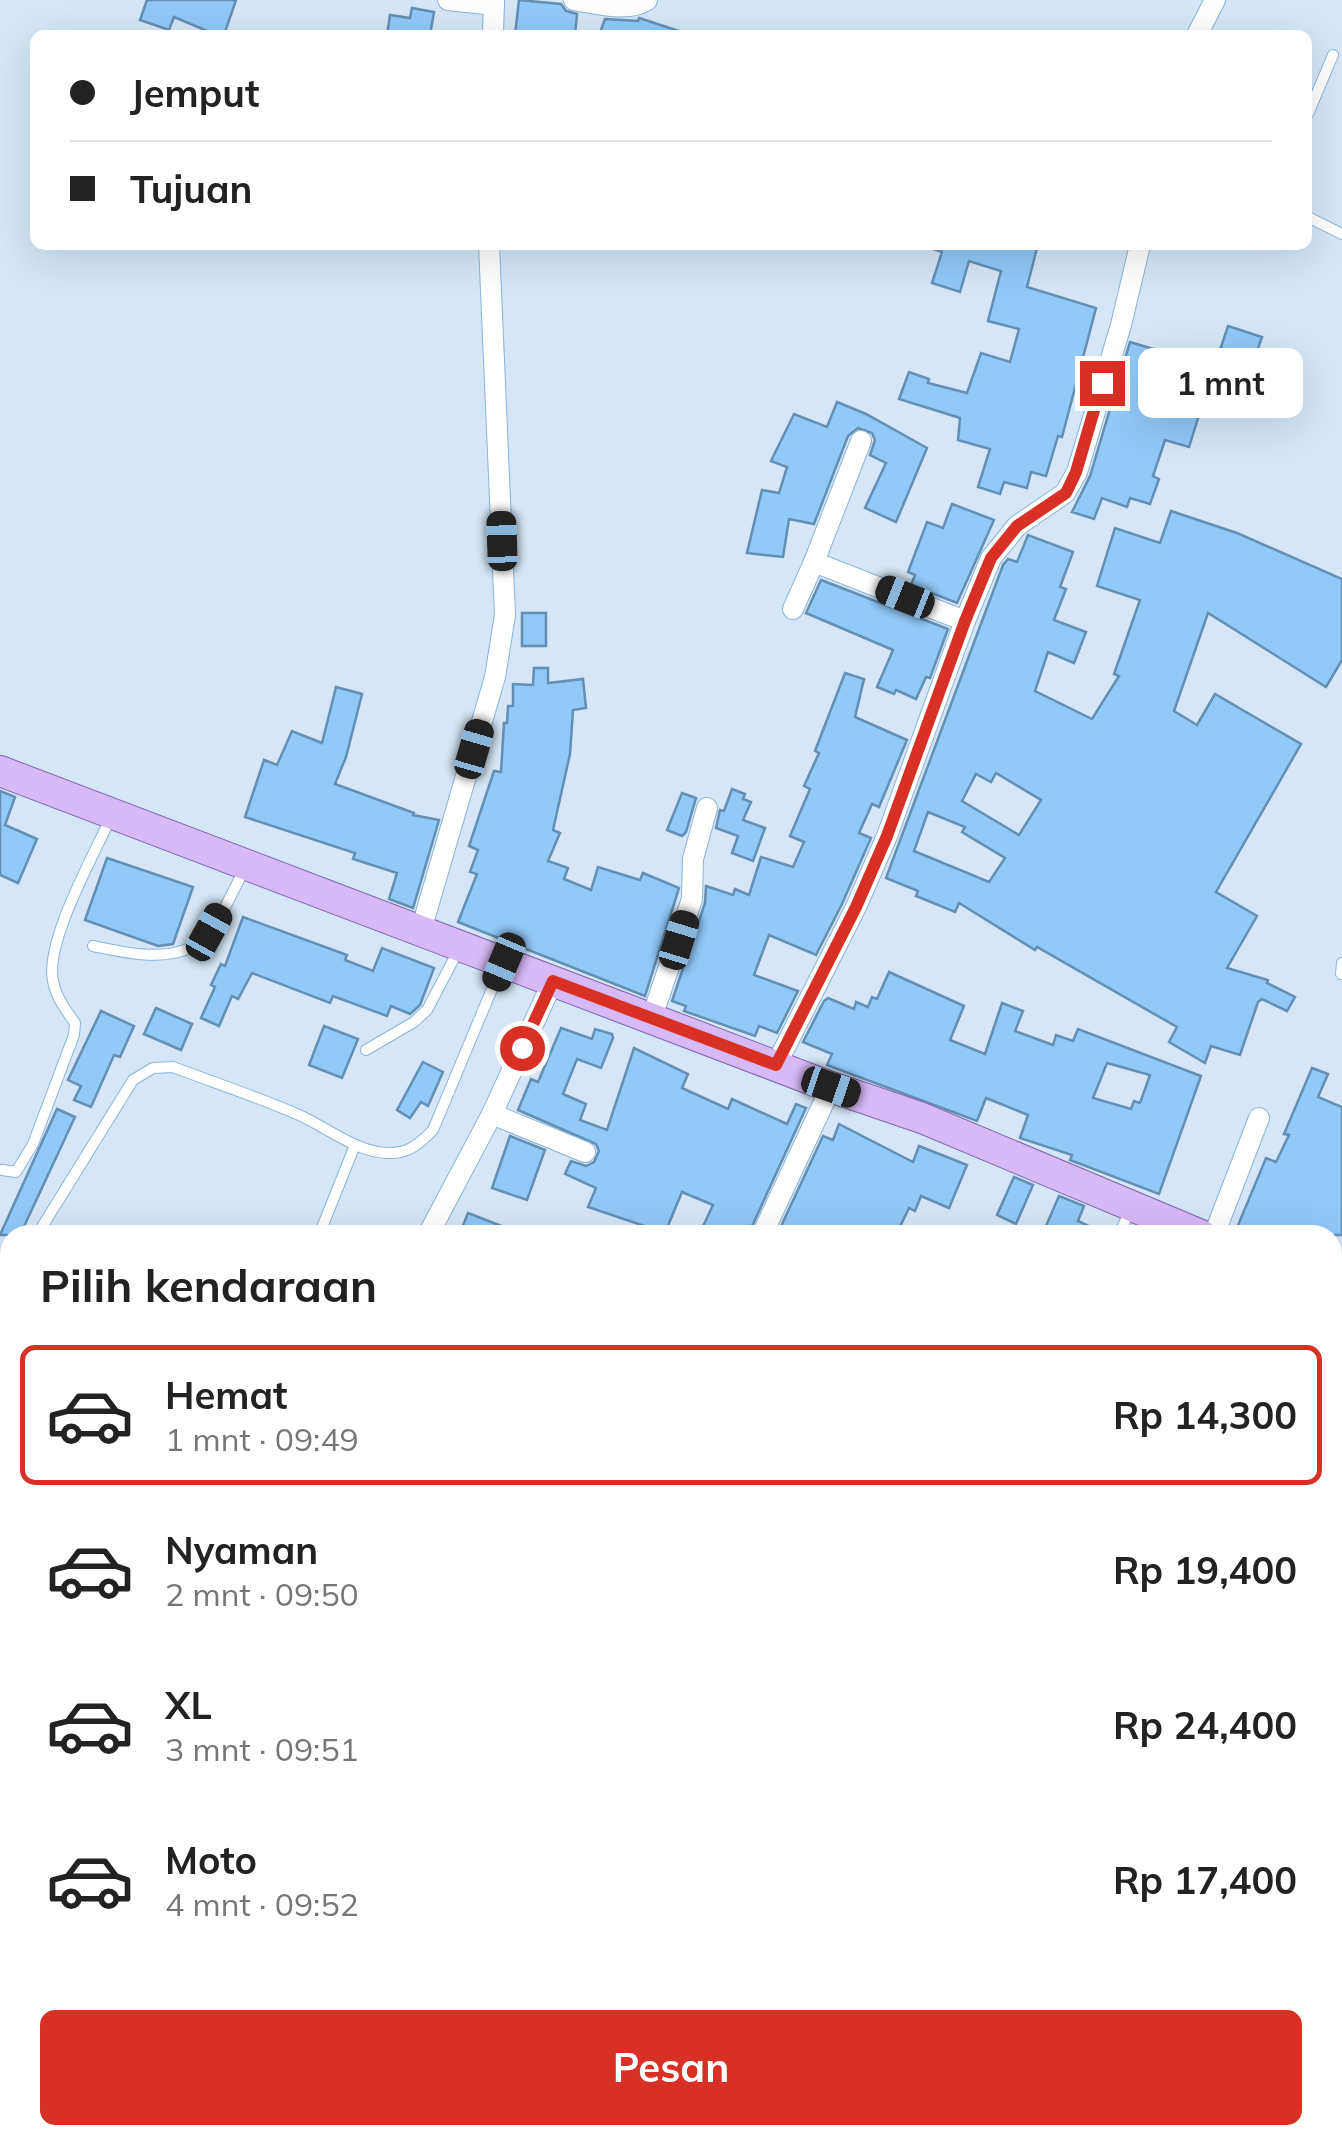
<!DOCTYPE html>
<html lang="id">
<head>
<meta charset="utf-8">
<style>
	body { margin:0; font-family:Mulish,sans-serif; background:#f6f6f6; color:#222; height:100vh; display:flex; flex-direction:column; font-size:38px; white-space:nowrap }
	* { box-sizing:border-box; margin:0 }
	p { font-size:32px; color:#767676 }
	.icon { flex:none; width:55px; height:55px; fill:none; stroke:currentColor; stroke-width:2; stroke-linecap:round; stroke-linejoin:round }
	.map { position:relative; flex:1; overflow:hidden }
	.panel { position:absolute; left:0px; top:1225px; width:1342px; height:920px; display:flex; flex-direction:column; background:#fff; border-radius:30px 30px 0 0; box-shadow:0 10px 40px #0002 }
	.panel>* { flex:none }
	.banner { position:absolute; left:30px; top:30px; width:1282px; height:220px; border-radius:15px; box-shadow:0 10px 40px #0002; display:grid; align-content:center; height:220px; padding:0 40px; background:#fff }
	.end { position:absolute; width:45px; height:45px; margin:-22px; border:12px solid #d93025; background:#fff; box-shadow:0 0 0 5px #fff }
	.from { border-radius:50% }
	.bubble { position:absolute; height:70px; border-radius:15px; background:#fff; box-shadow:0 10px 40px #0002; font-size:32px; font-weight:700; line-height:70px; text-align:center }
	.car { position:absolute; width:30px; height:60px; margin:-30px -15px; border-radius:12px; box-shadow:0 0 8px 2px #0007; background:linear-gradient(#222 24%,#8ab4d8 0 40%,#222 0 76%,#8ab4d8 0 86%,#222 0) }
	.banner b { display:flex; align-items:center; gap:35px; height:95px; font-size:38px }
	.banner b+b { border-top:2px solid #e0e0e0 }
	.banner i { width:25px; height:25px; background:#222 }
	ul { padding:0; list-style:none }
	li { display:flex; align-items:center; gap:30px; height:140px; margin:0 20px 15px; padding:0 20px; border:5px solid transparent; border-radius:15px }
	li div { flex:1 }
	li b { display:block; font-size:38px }
	li em { font-style:normal; font-weight:700 }
	li.selected { border-color:#d93025 }
	li>.icon { width:90px; height:90px; stroke-width:1.5 }
	h2 { padding:0 40px; font-size:45px; line-height:120px }
	.cta { display:flex; gap:20px; margin-top:auto; padding:20px 40px }
	.cta a { flex:1; height:115px; border-radius:15px; background:#d93025; color:#fff; font-size:40px; font-weight:700; line-height:115px; text-align:center }
	.map>svg:first-child { display:block }
	.building { fill:#91c9f9; stroke:#638fb4; stroke-width:2.5; fill-rule:evenodd }
	.lines { fill:none; stroke-linecap:round; stroke-linejoin:round }
	.service-casing { stroke:#88b5dc; stroke-width:12 }
	.minor-casing { stroke:#88b5dc; stroke-width:22 }
	.primary-casing { stroke:#8066ae; stroke-width:32 }
	.service { stroke:#fff; stroke-width:10 }
	.minor { stroke:#fff; stroke-width:20 }
	.primary { stroke:#d7b9f6; stroke-width:30 }
	.route { stroke:#d93025; stroke-width:12 }
</style>
</head>
<body>
<div class="map">
<svg width="1342" height="2145" viewBox="0 0 1342 2145">
	<rect width="100%" height="100%" fill="#d4e6f7"/>
	<g class="building">
		<path d="M147,0H236L224,35H203L205,30L174,17L169,30L140,20Z"/>
		<path d="M519,0L561,4L566,11L577,14L575,35H515Z"/>
		<path d="M412,8L434,12L430,35H387L390,15L410,18Z"/>
		<path d="M639,18L682,32V35H599L605,19L638,21Z"/>
		<path d="M931,245H1025L1037,248L1027,287L1096,308L1062,437L1058,436L1046,476L1031,472L1027,488L1004,482L1000,494L978,487L990,449L958,440L960,418L899,399L909,372L929,379L928,383L967,393L981,353L1010,362L1019,329L988,321L1001,271L969,261L960,292L932,283L942,252L931,248Z"/>
		<path d="M1228,326L1262,337L1253,363L1244,360L1234,388L1210,380Z"/>
		<path d="M1130,342L1211,366L1194,413L1199,415L1189,447L1165,440L1153,476L1159,479L1150,504L1130,498L1127,507L1102,498L1094,519L1072,512L1090,476Z"/>
		<path d="M837,402L866,414L927,448L896,522L865,508L886,463L870,455L875,440L872,433L858,428L848,436L814,524L789,519L783,557L747,553L762,490L779,493L787,467L771,461L794,414L827,427Z"/>
		<path d="M952,504L994,520L957,603L911,585L915,575L908,572L927,522L943,528Z"/>
		<path d="M1171,511L1237,533L1342,579V660L1326,687L1208,613L1174,711L1197,725L1215,694L1301,744L1216,892L1257,916L1227,968L1268,980L1267,983L1295,997L1287,1011L1262,999L1258,1002L1240,1055L1211,1046L1205,1063L1169,1042L1177,1027L1037,947L1035,950L959,903L955,912L916,896L918,891L886,878L1003,565L1008,559L1017,562L1028,535L1073,552L1060,587L1066,589L1054,620L1086,632L1074,663L1048,652L1035,691L1092,719L1119,676L1114,674L1140,600L1097,586L1115,528L1160,543ZM996,773L1041,800L1019,835L962,801L976,774L991,782ZM928,812L965,827L962,832L1005,858L989,882L914,851Z"/>
		<path d="M821,580L948,629L930,678L926,677L916,699L896,690L894,694L877,687L893,650L806,613Z"/>
		<rect x="522" y="613" width="24" height="33"/>
		<path d="M534,668H548V683L583,679L586,708L573,710L570,754L553,830L560,833L548,861L568,868L564,879L591,890L598,867L640,880L643,873L679,888L645,996L458,922L477,874L470,872L478,850L469,846L494,771L501,772L504,723H507L508,706H513V684L533,685Z"/>
		<path d="M845,673L864,679L855,717L907,740L879,807L872,804L859,833L871,838L842,904L816,955L769,935L754,975L798,991L777,1033L759,1026L755,1036L684,1011L686,1006L672,1001L705,903L706,886L733,895L735,889L749,895L761,857L793,867L804,842L790,836L810,789L804,786L819,753L815,751Z"/>
		<path d="M336,687L362,694L346,757L335,784L414,813L413,815L439,820L413,908L389,899L397,873L353,859L355,853L245,817L264,760L277,765L292,731L322,743Z"/>
		<path d="M732,789L745,794L743,799L751,802L743,820L765,828L753,861L732,853L738,836L716,828L720,810L724,811Z"/>
		<path d="M0,791L15,797L5,825L37,839L18,883L0,875Z"/>
		<path d="M682,793L696,798L686,832L682,836L667,830Z"/>
		<path d="M107,858L193,887L173,944L158,946L85,920Z"/>
		<path d="M243,917L347,955L345,960L373,971L382,948L434,968L420,1005L410,1014L391,1006L387,1016L333,996L330,1003L252,973L238,999L232,996L219,1026L201,1018L215,987L211,985L221,964L225,966Z"/>
		<path d="M889,972L964,1006L950,1040L985,1054L1002,1003L1023,1011L1015,1031L1053,1045L1056,1035L1073,1041L1078,1029L1201,1076L1159,1194L1070,1160L1072,1155L1020,1138L1028,1115L986,1098L977,1121L827,1065L832,1054L803,1042L824,1001L828,998L854,1009L856,1002L868,1007L872,997L877,999ZM1107,1063L1150,1075L1140,1103L1134,1101L1131,1109L1093,1098Z"/>
		<path d="M156,1008L192,1024L181,1050L144,1034Z"/>
		<path d="M101,1011L134,1026L120,1057L114,1055L91,1107L74,1100L81,1086L68,1080Z"/>
		<path d="M324,1026L358,1039L342,1078L309,1065Z"/>
		<path d="M561,1028L592,1039L595,1029L612,1034L613,1038L601,1068L577,1059L563,1094L586,1104L580,1120L607,1130L634,1048L688,1074L682,1088L728,1109L732,1099L787,1124L796,1104L806,1108L748,1235H699L713,1205L682,1192L665,1233L588,1207L596,1188L565,1174L571,1161L586,1166L594,1162L599,1151L596,1144L518,1110L531,1079L538,1082Z"/>
		<path d="M423,1062L443,1072L428,1106L421,1102L410,1118L397,1110Z"/>
		<path d="M1312,1068L1328,1074L1318,1097L1342,1107V1235H1234L1266,1158L1276,1162L1289,1135L1284,1134Z"/>
		<path d="M57,1109L75,1117L20,1235H0Z"/>
		<path d="M839,1124L913,1162L919,1146L967,1165L949,1208L921,1196L915,1211L909,1208L896,1235H777L823,1136L833,1140Z"/>
		<path d="M510,1136L545,1150L527,1200L492,1188Z"/>
		<path d="M1014,1177L1033,1185L1016,1224L997,1215Z"/>
		<path d="M1059,1196L1084,1206L1078,1221L1107,1235H1042Z"/>
		<path d="M468,1213L522,1234V1235H459Z"/>
	</g>
	<g class="lines">
		<defs>
			<g id="service">
				<path d="M1308,114L1333,55"/>
				<path d="M1308,217L1342,234"/>
				<path d="M93,946C123,952 166,963 195,945C216,933 234,888 246,866"/>
				<path d="M1341,974L1342,963"/>
				<path d="M366,1050L414,1022L427,1010L458,951"/>
				<path d="M2,1170L16,1172L33,1144L74,1035L75,1023C66,1010 56,998 53,981C45,941 94,855 111,817"/>
				<path d="M37,1235L133,1080L153,1068L173,1067C215,1083 258,1097 299,1115C331,1129 363,1159 401,1152C414,1149 424,1139 433,1130L502,965"/>
				<path d="M319,1235L355,1145"/>
				<path d="M1119,1235L1130,1210"/>
				<path d="M0,1292L10,1276"/>
				<path d="M0,1872L10,1858"/>
			</g>
			<g id="minor">
				<path d="M448,0L494,5"/>
				<path d="M574,0C597,3 627,13 647,0"/>
				<path d="M493,35L494,0"/>
				<path d="M1197,35L1215,0"/>
				<path d="M861,441L814,562L965,621"/>
				<path d="M793,609L814,562"/>
				<path d="M421,930L495,677L505,615L489,245"/>
				<path d="M652,1017L692,899L693,859L707,808"/>
				<path d="M776,1065L856,907L887,836L965,621L991,558L1017,526L1065,493L1077,472L1121,325L1140,245"/>
				<path d="M492,1114L585,1152"/>
				<path d="M428,1235L492,1114L553,981"/>
				<path d="M762,1235L831,1087"/>
				<path d="M1214,1235L1259,1118"/>
				<path d="M1332,1690L1342,1691"/>
				<path d="M0,1949L10,1938"/>
			</g>
			<g id="primary">
				<path d="M0,771L831,1087L922,1118L1201,1235"/>
				<path d="M1332,1290L1342,1293"/>
			</g>
		</defs>
		<use href="#service" class="service-casing"/>
		<use href="#minor" class="minor-casing"/>
		<use href="#primary" class="primary-casing"/>
		<use href="#service" class="service"/>
		<use href="#minor" class="minor"/>
		<use href="#primary" class="primary"/>
	</g>
	<g class="lines">
		<path class="route" d="M522,1048L553,981L776,1065L856,907L887,836L965,621L991,558L1017,526L1066,493L1076,472L1102,383"/>
	</g>
</svg>
<i class="end from" style="left:522px;top:1048px"></i>
<i class="end" style="left:1102px;top:383px"></i>
<div class="bubble" style="left:1138px;top:348px;width:165px">1 mnt</div>
<i class="car" style="left:502px;top:541px;rotate:358deg"></i>
<i class="car" style="left:905px;top:597px;rotate:292deg"></i>
<i class="car" style="left:474px;top:749px;rotate:16deg"></i>
<i class="car" style="left:209px;top:932px;rotate:29deg"></i>
<i class="car" style="left:679px;top:940px;rotate:17deg"></i>
<i class="car" style="left:504px;top:962px;rotate:203deg"></i>
<i class="car" style="left:831px;top:1087px;rotate:109deg"></i>
<div class="banner">
<b><i class="from"></i>Jemput</b>
<b><i></i>Tujuan</b>
</div>
<section class="panel">
<h2>Pilih kendaraan</h2>
<ul>
<li class="selected"><svg class="icon" aria-label="car" viewBox="0 0 24 24"><path d="M5 17H2v-5l4-1 3-4h7l3 4 3 1v5h-3M9 17h6M6 11h13"/><circle cx="7" cy="17" r="2"/><circle cx="17" cy="17" r="2"/></svg><div><b>Hemat</b><p>1 mnt · 09:49</p></div><em>Rp 14,300</em></li>
<li><svg class="icon" aria-label="car" viewBox="0 0 24 24"><path d="M5 17H2v-5l4-1 3-4h7l3 4 3 1v5h-3M9 17h6M6 11h13"/><circle cx="7" cy="17" r="2"/><circle cx="17" cy="17" r="2"/></svg><div><b>Nyaman</b><p>2 mnt · 09:50</p></div><em>Rp 19,400</em></li>
<li><svg class="icon" aria-label="car" viewBox="0 0 24 24"><path d="M5 17H2v-5l4-1 3-4h7l3 4 3 1v5h-3M9 17h6M6 11h13"/><circle cx="7" cy="17" r="2"/><circle cx="17" cy="17" r="2"/></svg><div><b>XL</b><p>3 mnt · 09:51</p></div><em>Rp 24,400</em></li>
<li><svg class="icon" aria-label="car" viewBox="0 0 24 24"><path d="M5 17H2v-5l4-1 3-4h7l3 4 3 1v5h-3M9 17h6M6 11h13"/><circle cx="7" cy="17" r="2"/><circle cx="17" cy="17" r="2"/></svg><div><b>Moto</b><p>4 mnt · 09:52</p></div><em>Rp 17,400</em></li>
</ul>
<div class="cta"><a>Pesan</a></div>
</section>
</div>
</body>
</html>
